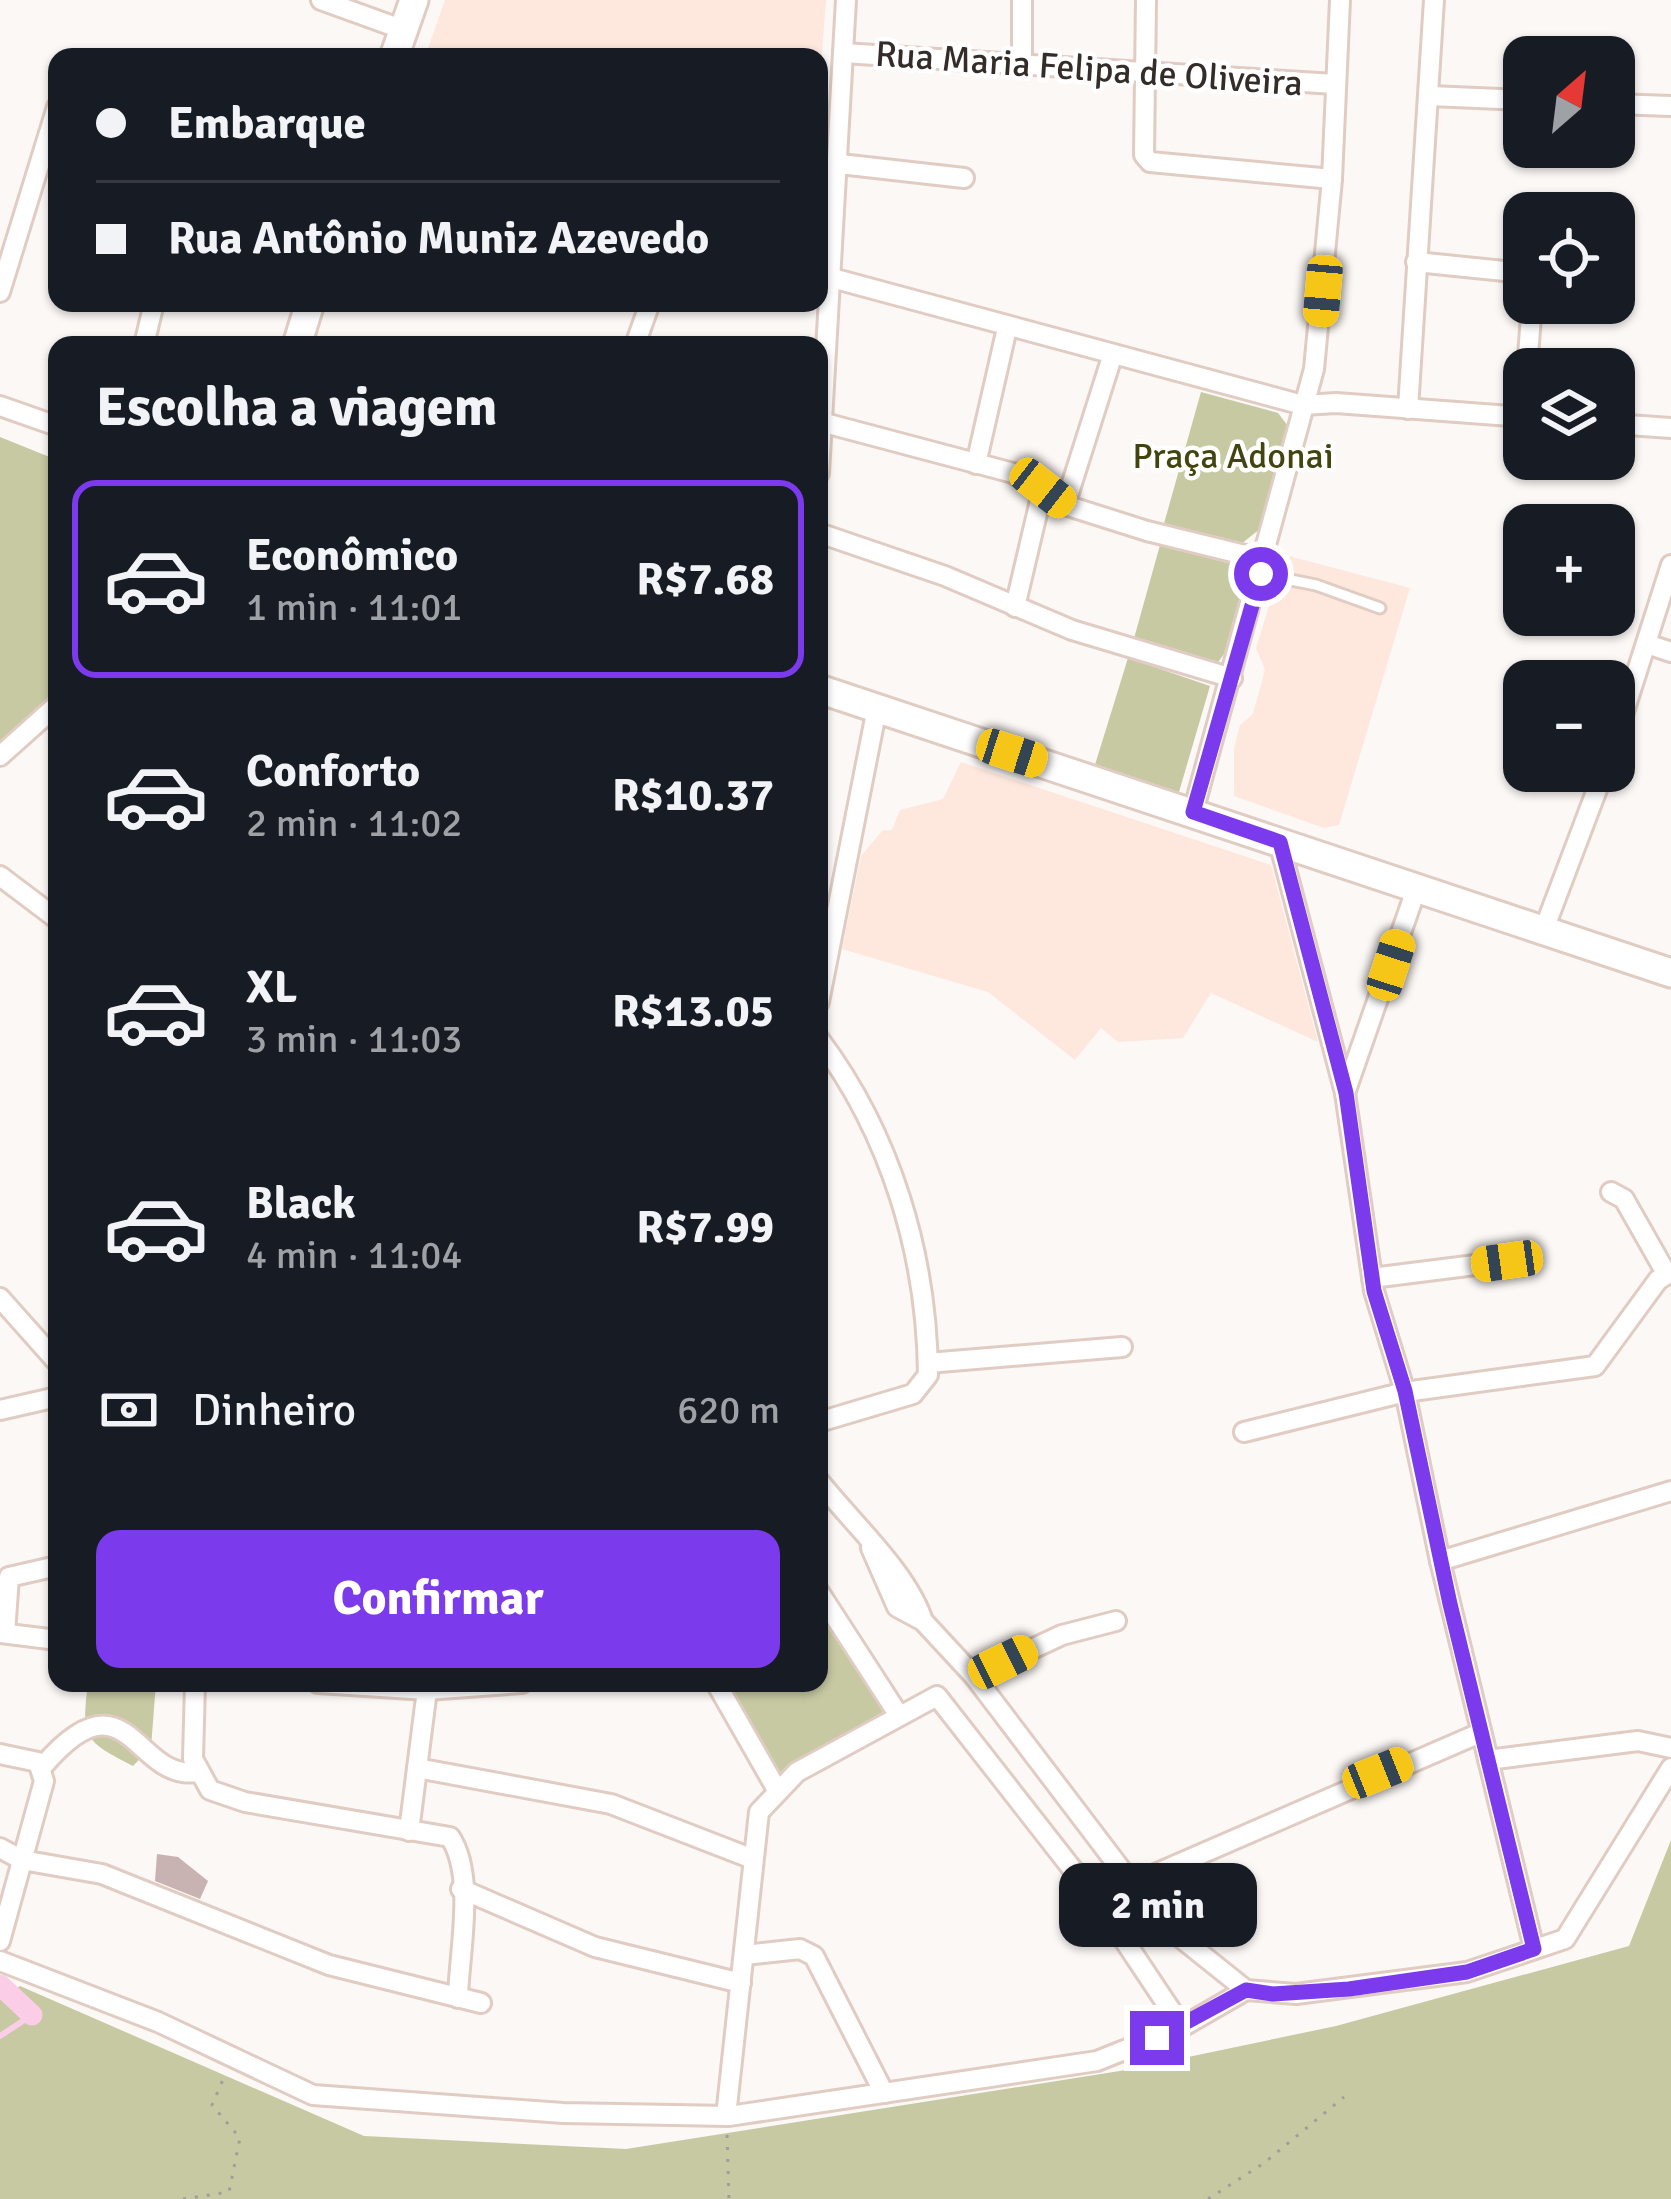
<!DOCTYPE html>
<html lang="pt">
<head>
<meta charset="utf-8">
<style>
	body { margin:0; font-family:Signika,sans-serif; background:#242831; color:#f1f3f6; height:100vh; display:flex; flex-direction:column; font-size:45px; white-space:nowrap }
	* { box-sizing:border-box; margin:0 }
	p { font-size:39px; color:#9ea1a6 }
	.icon { flex:none; width:66px; height:66px; fill:none; stroke:currentColor; stroke-width:2; stroke-linecap:round; stroke-linejoin:round }
	.map { position:relative; flex:1; overflow:hidden }
	.drawer { position:absolute; left:48px; top:336px; width:780px; height:1356px; display:flex; flex-direction:column; background:#171b24; border-radius:24px; box-shadow:0 3px 9px #0004 }
	.drawer>* { flex:none }
	.guide { position:absolute; left:48px; top:48px; width:780px; height:264px; border-radius:24px; box-shadow:0 3px 9px #0004; display:grid; align-content:center; height:264px; padding:0 48px; background:#171b24 }
	.needle { width:78px; rotate:28deg }
	.fabs { position:absolute; left:1503px; top:36px; display:grid; gap:24px }
	.fabs a { display:grid; place-items:center; width:132px; height:132px; border-radius:24px; background:#171b24; box-shadow:0 3px 9px #0004; font-size:60px }
	.end { position:absolute; width:54px; height:54px; margin:-27px; border:15px solid #7c3aed; background:#fff; box-shadow:0 0 0 6px #fff }
	.from { border-radius:50% }
	.bubble { position:absolute; height:84px; border-radius:24px; background:#171b24; box-shadow:0 3px 9px #0004; font-size:39px; font-weight:700; line-height:84px; text-align:center }
	.car { position:absolute; width:36px; height:72px; margin:-36px -18px; border-radius:15px; box-shadow:0 0 9px 3px #0007; background:linear-gradient(#f5c518 24%,#345 0 40%,#f5c518 0 76%,#345 0 86%,#f5c518 0) }
	.guide b { display:flex; align-items:center; gap:42px; height:114px; font-size:45px }
	.guide b+b { border-top:3px solid #363941 }
	.guide i { width:30px; height:30px; background:#f1f3f6 }
	ul { padding:0; list-style:none }
	li { display:flex; align-items:center; gap:36px; height:198px; margin:0 24px 18px; padding:0 24px; border:6px solid transparent; border-radius:24px }
	li div { flex:1 }
	li b { display:block; font-size:45px }
	li em { font-style:normal; font-weight:700 }
	li.selected { border-color:#7c3aed }
	li>.icon { width:108px; height:108px; stroke-width:1.5 }
	h2 { padding:0 48px; font-size:54px; line-height:144px }
	.pay { display:flex; align-items:center; gap:30px; height:132px; padding:0 48px; font-size:45px }
	.pay p { margin-inline-start:auto }
	.primary-button { display:flex; gap:24px; margin-top:auto; padding:24px 48px }
	.primary-button a { flex:1; height:138px; border-radius:24px; background:#7c3aed; color:#fff; font-size:48px; font-weight:700; line-height:138px; text-align:center }
	.map>svg:first-child { display:block }
	.built { fill:#fee7dc }
	.green { fill:#c6c9a2 }
	.lines { fill:none; stroke-linecap:round; stroke-linejoin:round }
	.stream { stroke:#fccde6; stroke-width:6 }
	.canal { stroke:#fccde6; stroke-width:21 }
	.building { fill:#c9b2b2 }
	.lane-casing { stroke:#e0ccc2; stroke-width:15 }
	.street-casing { stroke:#e0ccc2; stroke-width:24 }
	.secondary-casing { stroke:#e0ccc2; stroke-width:33 }
	.path { stroke:#a29d9a; stroke-width:3; stroke-dasharray:3 9; stroke-linecap:butt }
	.lane { stroke:#fff; stroke-width:9 }
	.street { stroke:#fff; stroke-width:18 }
	.secondary { stroke:#fff; stroke-width:27 }
	.route { stroke:#7c3aed; stroke-width:15 }
	.labels { text-anchor:middle; dominant-baseline:central; stroke-width:9; stroke-linejoin:round; paint-order:stroke }
	.street-label { font-size:36px; fill:#332c28; stroke:#fff }
	.park-label { font-size:36px; fill:#43450e; stroke:#fff }
</style>
</head>
<body>
<div class="map">
<svg width="1671" height="2199" viewBox="0 0 1671 2199">
	<rect width="100%" height="100%" fill="#fcf8f6"/>
	<g class="built">
		<path d="M445,0H826L819,92V57H425Z"/>
		<path d="M1285,555L1410,588L1339,825L1324,828L1234,796V748L1240,725L1253,714L1265,670L1256,648Z"/>
		<path d="M961,762L1271,865L1318,1042L1211,993L1183,1038L1118,1042L1101,1028L1075,1060L988,992L842,949L861,856L882,831L892,830L900,810L943,799Z"/>
	</g>
	<g class="green">
		<path d="M1201,392L1278,413L1288,426L1260,529L1241,544L1163,527Z"/>
		<path d="M0,437L57,460V702L0,756Z"/>
		<path d="M1160,545L1239,566L1246,574L1224,654L1216,665L1133,642Z"/>
		<path d="M1128,658L1210,686L1179,792L1094,768Z"/>
		<path d="M819,1610L883,1712L776,1775L723,1683H819Z"/>
		<path d="M88,1683H156L151,1747L133,1766C84,1741 81,1738 88,1683Z"/>
		<path d="M1671,1840V2199H0V1998L20,1986L364,2136L626,2149L1126,2070L1336,2026L1629,1946Z"/>
	</g>
	<g class="lines">
		<path class="stream" d="M0,2036L32,2015"/>
		<path class="canal" d="M0,1985L32,2015"/>
	</g>
	<path class="building" d="M157,1854L178,1857L208,1881L200,1899L155,1881Z"/>
	<g class="lines">
		<defs>
			<path id="lane" d="M1261,574L1316,585L1380,608"/>
			<g id="street">
				<path d="M321,0L404,30"/>
				<path d="M1146,0L1144,155L1150,162L1332,179"/>
				<path d="M843,53L1335,84"/>
				<path d="M1022,63V0"/>
				<path d="M1430,96L1524,100"/>
				<path d="M1614,104L1671,106"/>
				<path d="M840,164L964,178"/>
				<path d="M1416,262L1524,273"/>
				<path d="M832,278L1303,405L1336,403L1524,417"/>
				<path d="M0,292L57,107"/>
				<path d="M144,345L154,303"/>
				<path d="M635,345L650,303"/>
				<path d="M1527,369L1532,303"/>
				<path d="M0,406L57,426"/>
				<path d="M1408,409L1434,0"/>
				<path d="M821,422L1013,473L1065,505L1147,531L1265,560"/>
				<path d="M1614,424L1671,428"/>
				<path d="M976,464L1007,328"/>
				<path d="M819,473L846,0"/>
				<path d="M1065,505L1112,357"/>
				<path d="M819,533L945,576L1072,630L1232,678"/>
				<path d="M1015,607L1043,488"/>
				<path d="M1647,644L1671,652"/>
				<path d="M1614,743L1671,565"/>
				<path d="M0,756L57,705"/>
				<path d="M1193,812L1314,369L1332,179L1340,0"/>
				<path d="M1279,842L1345,1093L1374,1291L1405,1392L1440,1561L1534,1949"/>
				<path d="M0,876L57,919"/>
				<path d="M1543,932L1604,771"/>
				<path d="M819,1002L877,708"/>
				<path d="M819,1039C891,1135 927,1255 928,1375L913,1394L819,1422"/>
				<path d="M1345,1093L1417,887"/>
				<path d="M1611,1192L1624,1199L1666,1273"/>
				<path d="M1372,1278L1507,1261"/>
				<path d="M0,1298L57,1362"/>
				<path d="M928,1363L1122,1347"/>
				<path d="M0,1410L57,1397"/>
				<path d="M1244,1432L1405,1392L1595,1366L1658,1280L1671,1272"/>
				<path d="M819,1481C853,1524 907,1572 923,1621"/>
				<path d="M871,1548L897,1607L923,1621L974,1676L1132,1884L1181,1938L1246,1990L1296,1994L1467,1972L1565,1939L1671,1768"/>
				<path d="M1440,1561L1671,1491"/>
				<path d="M819,1592L898,1714"/>
				<path d="M0,1633L57,1640"/>
				<path d="M5,1633L9,1577L57,1566"/>
				<path d="M974,1676L1062,1635L1116,1621"/>
				<path d="M195,1683L193,1759L210,1790L245,1802L450,1837C476,1876 459,1952 458,1998"/>
				<path d="M318,1683L427,1690L522,1683"/>
				<path d="M716,1683L776,1788"/>
				<path d="M0,1754L38,1762L44,1781L0,1941"/>
				<path d="M1488,1760L1638,1741L1671,1748"/>
				<path d="M43,1766C128,1667 135,1782 197,1772"/>
				<path d="M417,1768L611,1804L753,1859"/>
				<path d="M409,1831L427,1690"/>
				<path d="M0,1848L22,1860L102,1874L329,1965L481,2003"/>
				<path d="M1132,1884L1480,1733"/>
				<path d="M461,1889L595,1947L741,1983"/>
				<path d="M745,1955L800,1949L814,1956L884,2093"/>
				<path d="M0,1961L158,2022L313,2095L563,2113L729,2116L1097,2061L1182,2027L1246,1990"/>
				<path d="M726,2116L759,1812L797,1772L937,1696L1102,1907L1182,2027"/>
			</g>
			<g id="secondary">
				<path d="M394,57L414,0"/>
				<path d="M297,345L310,303"/>
				<path d="M819,689L1671,973"/>
			</g>
		</defs>
		<use href="#lane" class="lane-casing"/>
		<use href="#street" class="street-casing"/>
		<use href="#secondary" class="secondary-casing"/>
		<g class="path">
			<path d="M727,2135L729,2199"/>
			<path d="M183,2199L229,2192L240,2138L212,2105L225,2075"/>
			<path d="M1208,2199L1264,2163L1344,2097"/>
		</g>
		<use href="#lane" class="lane"/>
		<use href="#street" class="street"/>
		<use href="#secondary" class="secondary"/>
	</g>
	<g class="lines">
		<path class="route" d="M1157,2038L1246,1990L1273,1994L1349,1989L1467,1972L1534,1949L1450,1604L1405,1391L1374,1291L1346,1093L1280,842L1193,812L1261,574"/>
	</g>
	<g class="labels">
		<g class="street-label">
			<text transform="translate(1089 69) rotate(4)">Rua Maria Felipa de Oliveira</text>
		</g>
		<g class="park-label">
			<text x="1233" y="456">Praça Adonai</text>
		</g>
	</g>
</svg>
<div class="fabs">
<a><svg class="needle" viewBox="-14 -14 28 28"><path d="M0-13l5 13h-10z" fill="#e53935"/><path d="M0 13l5-13h-10z" fill="#9ea1a6"/></svg></a>
<a><svg class="icon" aria-label="locate" viewBox="0 0 24 24"><circle cx="12" cy="12" r="6"/><path d="M12 2v4M12 18v4M2 12h4M18 12h4"/></svg></a>
<a><svg class="icon" aria-label="layers" viewBox="0 0 24 24"><path d="M12 4l9 5-9 5-9-5zM3 14l9 5 9-5"/></svg></a>
<a>+</a>
<a>−</a>
</div>
<i class="end from" style="left:1261px;top:574px"></i>
<i class="end" style="left:1157px;top:2038px"></i>
<div class="bubble" style="left:1059px;top:1863px;width:198px">2 min</div>
<i class="car" style="left:1323px;top:291px;rotate:185deg"></i>
<i class="car" style="left:1043px;top:488px;rotate:128deg"></i>
<i class="car" style="left:1012px;top:753px;rotate:108deg"></i>
<i class="car" style="left:1391px;top:965px;rotate:18deg"></i>
<i class="car" style="left:1507px;top:1261px;rotate:262deg"></i>
<i class="car" style="left:1003px;top:1662px;rotate:64deg"></i>
<i class="car" style="left:1378px;top:1773px;rotate:68deg"></i>
<div class="guide">
<b><i class="from"></i>Embarque</b>
<b><i></i>Rua Antônio Muniz Azevedo</b>
</div>
<section class="drawer">
<h2>Escolha a viagem</h2>
<ul>
<li class="selected"><svg class="icon" aria-label="car" viewBox="0 0 24 24"><path d="M5 17H2v-5l4-1 3-4h7l3 4 3 1v5h-3M9 17h6M6 11h13"/><circle cx="7" cy="17" r="2"/><circle cx="17" cy="17" r="2"/></svg><div><b>Econômico</b><p>1 min · 11:01</p></div><em>R$7.68</em></li>
<li><svg class="icon" aria-label="car" viewBox="0 0 24 24"><path d="M5 17H2v-5l4-1 3-4h7l3 4 3 1v5h-3M9 17h6M6 11h13"/><circle cx="7" cy="17" r="2"/><circle cx="17" cy="17" r="2"/></svg><div><b>Conforto</b><p>2 min · 11:02</p></div><em>R$10.37</em></li>
<li><svg class="icon" aria-label="car" viewBox="0 0 24 24"><path d="M5 17H2v-5l4-1 3-4h7l3 4 3 1v5h-3M9 17h6M6 11h13"/><circle cx="7" cy="17" r="2"/><circle cx="17" cy="17" r="2"/></svg><div><b>XL</b><p>3 min · 11:03</p></div><em>R$13.05</em></li>
<li><svg class="icon" aria-label="car" viewBox="0 0 24 24"><path d="M5 17H2v-5l4-1 3-4h7l3 4 3 1v5h-3M9 17h6M6 11h13"/><circle cx="7" cy="17" r="2"/><circle cx="17" cy="17" r="2"/></svg><div><b>Black</b><p>4 min · 11:04</p></div><em>R$7.99</em></li>
</ul>
<div class="pay"><svg class="icon" aria-label="cash" viewBox="0 0 24 24"><path d="M3 7h18v10H3z"/><circle cx="12" cy="12" r="2"/></svg>Dinheiro<p>620 m</p></div>
<div class="primary-button"><a>Confirmar</a></div>
</section>
</div>
</body>
</html>
